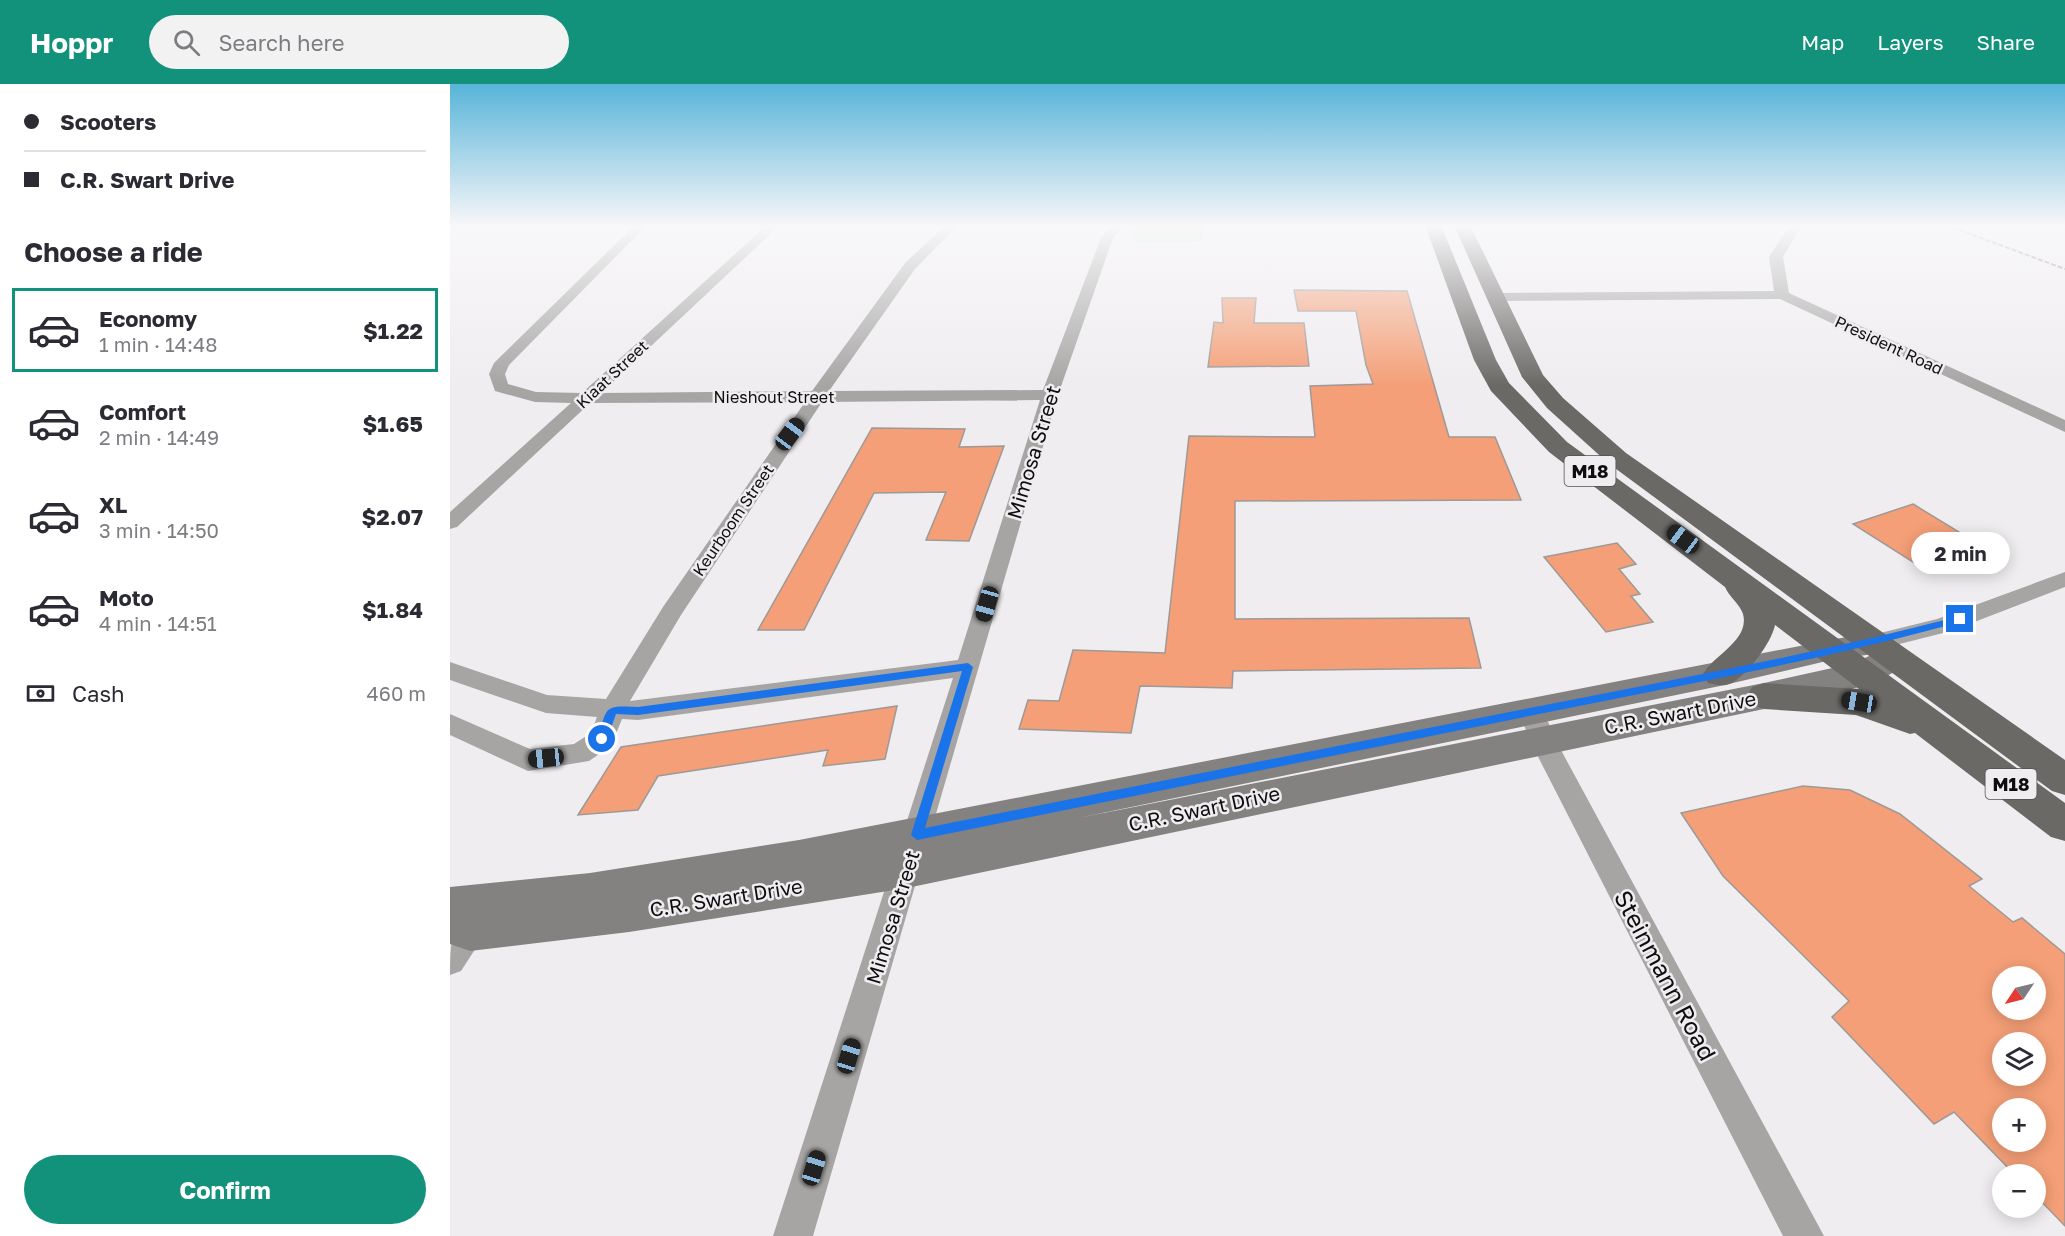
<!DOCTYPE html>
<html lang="en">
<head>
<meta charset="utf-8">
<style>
	body { margin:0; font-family:"Golos Text",sans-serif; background:#f2f2f3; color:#2b2b33; height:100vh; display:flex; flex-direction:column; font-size:22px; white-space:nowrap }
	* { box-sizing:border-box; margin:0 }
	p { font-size:20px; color:#7c7c81 }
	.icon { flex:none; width:33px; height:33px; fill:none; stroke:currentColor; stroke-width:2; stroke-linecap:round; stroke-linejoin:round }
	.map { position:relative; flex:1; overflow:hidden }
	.panel { display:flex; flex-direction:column; background:#fff; width:450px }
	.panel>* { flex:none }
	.guide { display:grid; align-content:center; height:132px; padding:0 24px; background:#fff }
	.needle { width:39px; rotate:235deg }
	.controls { position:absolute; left:1542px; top:882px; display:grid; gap:12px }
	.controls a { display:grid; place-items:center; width:54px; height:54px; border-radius:50%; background:#fff; box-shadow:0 3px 15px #0003; font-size:30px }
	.end { position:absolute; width:27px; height:27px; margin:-14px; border:8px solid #1a73e8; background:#fff; box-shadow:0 0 0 3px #fff }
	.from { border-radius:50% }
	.bubble { position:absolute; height:42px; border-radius:21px; background:#fff; box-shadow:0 3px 15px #0003; font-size:20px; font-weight:700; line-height:42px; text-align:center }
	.car { position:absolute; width:18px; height:36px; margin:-18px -9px; border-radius:8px; box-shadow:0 0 4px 2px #0007; background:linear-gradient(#222 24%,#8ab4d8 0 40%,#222 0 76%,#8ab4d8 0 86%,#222 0) }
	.guide b { display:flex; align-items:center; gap:21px; height:57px; font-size:22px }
	.guide b+b { border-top:2px solid #e1e1e2 }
	.guide i { width:15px; height:15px; background:#2b2b33 }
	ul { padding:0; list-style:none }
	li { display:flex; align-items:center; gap:18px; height:84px; margin:0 12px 9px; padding:0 12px; border:3px solid transparent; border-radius:0px }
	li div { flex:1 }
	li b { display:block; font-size:22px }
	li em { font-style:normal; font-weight:700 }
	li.selected { border-color:#12927a }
	li>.icon { width:54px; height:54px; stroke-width:1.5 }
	h2 { padding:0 24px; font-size:27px; line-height:72px }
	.pay { display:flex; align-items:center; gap:15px; height:66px; padding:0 24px; font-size:22px }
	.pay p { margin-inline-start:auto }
	.cta { display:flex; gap:12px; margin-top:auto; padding:12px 24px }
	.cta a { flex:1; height:69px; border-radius:36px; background:#12927a; color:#fff; font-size:24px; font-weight:700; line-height:69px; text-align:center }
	header { display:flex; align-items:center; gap:36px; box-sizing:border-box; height:84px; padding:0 30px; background:#12927a; color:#fff }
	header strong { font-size:28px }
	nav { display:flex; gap:33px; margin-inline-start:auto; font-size:21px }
	.search { width:420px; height:54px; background:#f2f2f3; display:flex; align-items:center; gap:15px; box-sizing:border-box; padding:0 21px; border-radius:33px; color:#7c7c81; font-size:22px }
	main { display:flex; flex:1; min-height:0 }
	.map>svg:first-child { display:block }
	.green { fill:#aef0be }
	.building { fill:#f49f77; stroke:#9e9997; stroke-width:1.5; fill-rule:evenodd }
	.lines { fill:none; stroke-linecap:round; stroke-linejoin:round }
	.minor { fill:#a6a5a4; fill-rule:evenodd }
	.secondary { fill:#848280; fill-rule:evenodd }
	.primary { fill:#6b6966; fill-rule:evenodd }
	.rail { stroke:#807e80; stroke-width:2; stroke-dasharray:5 2; stroke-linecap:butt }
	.route { fill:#1a73e8 }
	.labels { text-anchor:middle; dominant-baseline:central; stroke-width:5; stroke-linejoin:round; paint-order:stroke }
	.far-street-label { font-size:16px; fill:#0f0e0f; stroke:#f0edf1 }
	.shield { fill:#f0edf1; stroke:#525153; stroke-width:1.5 }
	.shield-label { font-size:18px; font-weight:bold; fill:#0f0e0f }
	.street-label { font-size:20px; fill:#0f0e0f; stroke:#f0edf1 }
	.near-street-label { font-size:24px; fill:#0f0e0f; stroke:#f0edf1 }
</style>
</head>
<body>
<header>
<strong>Hoppr</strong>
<div class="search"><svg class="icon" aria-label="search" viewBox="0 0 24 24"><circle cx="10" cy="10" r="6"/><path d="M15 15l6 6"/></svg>Search here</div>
<nav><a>Map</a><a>Layers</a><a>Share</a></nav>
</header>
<main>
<section class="panel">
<div class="guide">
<b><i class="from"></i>Scooters</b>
<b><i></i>C.R. Swart Drive</b>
</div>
<h2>Choose a ride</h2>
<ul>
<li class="selected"><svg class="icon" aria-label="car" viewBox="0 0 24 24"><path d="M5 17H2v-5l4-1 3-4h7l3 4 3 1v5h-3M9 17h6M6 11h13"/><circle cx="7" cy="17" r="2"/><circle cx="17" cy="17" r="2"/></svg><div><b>Economy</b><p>1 min · 14:48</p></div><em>$1.22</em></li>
<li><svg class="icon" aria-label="car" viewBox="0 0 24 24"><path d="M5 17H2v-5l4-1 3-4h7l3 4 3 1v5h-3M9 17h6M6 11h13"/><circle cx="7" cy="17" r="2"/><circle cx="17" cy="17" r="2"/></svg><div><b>Comfort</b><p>2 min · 14:49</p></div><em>$1.65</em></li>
<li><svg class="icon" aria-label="car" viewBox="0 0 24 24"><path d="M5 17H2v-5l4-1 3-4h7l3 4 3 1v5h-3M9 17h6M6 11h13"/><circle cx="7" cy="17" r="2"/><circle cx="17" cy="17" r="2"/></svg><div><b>XL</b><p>3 min · 14:50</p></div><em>$2.07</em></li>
<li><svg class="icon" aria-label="car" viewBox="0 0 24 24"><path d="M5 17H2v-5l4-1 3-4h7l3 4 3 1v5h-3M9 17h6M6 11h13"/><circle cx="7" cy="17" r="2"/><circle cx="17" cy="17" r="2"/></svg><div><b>Moto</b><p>4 min · 14:51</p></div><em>$1.84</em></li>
</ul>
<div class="pay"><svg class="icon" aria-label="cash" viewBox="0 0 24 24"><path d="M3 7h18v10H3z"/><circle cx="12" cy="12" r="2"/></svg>Cash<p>460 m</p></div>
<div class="cta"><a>Confirm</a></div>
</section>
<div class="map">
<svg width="1615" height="1152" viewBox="0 0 1615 1152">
	<rect width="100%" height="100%" fill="#f0edf1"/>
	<path class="green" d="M687,141H754L752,157L686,158L680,147Z"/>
	<g class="building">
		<path d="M844,206L957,207L999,353H1045L1071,416L785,417V535L1019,534L1031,584L783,587L782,604L690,602L681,649L569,645L578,616L609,617L623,566L715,569L739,352L865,353L860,302L923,300L916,281L906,227H848Z"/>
		<path d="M772,214H806L804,239H854L859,282L758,283L764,238L773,239Z"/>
		<path d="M422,344L515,345L509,363L554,362L519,457L476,456L496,408L424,409L354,546H308Z"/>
		<path d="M1463,420L1509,448L1478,459L1494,471L1466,480L1403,440Z"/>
		<path d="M1167,459L1186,480L1169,485L1190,510L1181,512L1203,538L1156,548L1094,473Z"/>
		<path d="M447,622L435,675L373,682L378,666L208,692L188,726L128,731L171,663Z"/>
		<path d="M1353,702L1400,706L1450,730L1532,795L1519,802L1563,838L1572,834L1615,870V1142L1586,1112V1090H1564L1504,1028L1484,1040L1382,933L1399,917L1273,792L1231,729ZM1552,892H1586V926H1552ZM1552,958H1586V992H1552ZM1552,1024H1586V1058H1552Z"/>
	</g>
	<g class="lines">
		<g class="minor">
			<path d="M185,141H197L59,281L55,290L58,300L86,308L132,309L317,141H330L151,309L362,307L455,179L496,141H508L465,185L379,307L593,306L651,154L661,141H673L663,154L608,311L363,1152H323L503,594L188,636L172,635L161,662L139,677L78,687L0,651V630L80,665L124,660L141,649L147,633L96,629L0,596V578L97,611L156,615L213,523L355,318L140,319L7,443L0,445V428L121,319L85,318L45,307L39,290L44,279ZM590,316L508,576L180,617L231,531L372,318Z"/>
			<path d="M1340,141H1352L1333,173L1339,209L1615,336V348L1330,215L1045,217L1038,213L1045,209L1324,207L1319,173Z"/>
			<path d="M1615,488V503L1501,547L1422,567L1414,565L1410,559L1414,553L1487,535Z"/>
			<path d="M1082,618L1091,620L1105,655L1374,1152H1333L1079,655L1069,627L1073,620Z"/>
			<path d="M28,822L39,826L44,836L11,887L0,891C0,863 0,833 28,822Z"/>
		</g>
		<path class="secondary" d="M1422,548L1433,551L1438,559L1435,565L1443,562L1455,566L1459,574C1443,603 1348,617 1314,625L457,804L179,848L20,867L0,860V803L140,789L349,756ZM1423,570L1405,579L1314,599L628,734L1270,602L1381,576Z"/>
		<g class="primary">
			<path d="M975,141H991L1046,276L1059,299L1117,358L1615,719V757L1601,753L1465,649L1460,650L1406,631L1314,625L1302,621L1297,612L1302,603L1314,599L1409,605L1325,541C1321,560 1298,589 1282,599C1274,603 1266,601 1258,599L1253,590C1264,571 1300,556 1293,530C1290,520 1279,513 1275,503L1099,368L1041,307L1024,276Z"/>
			<path d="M1004,141H1020L1093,291L1113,314L1176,369L1615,676V711L1602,707L1158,379L1097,324L1072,293Z"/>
		</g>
		<path class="rail" d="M1496,141L1615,185"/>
	</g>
	<linearGradient id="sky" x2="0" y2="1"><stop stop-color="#58b4d9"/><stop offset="0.47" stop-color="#f8f7f9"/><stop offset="1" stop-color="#f8f7f9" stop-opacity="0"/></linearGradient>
	<rect width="1615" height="302" fill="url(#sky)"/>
	<path class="route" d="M1510,532L1515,535L1514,537C1374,576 1231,601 1089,630C881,672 674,714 467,756L461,751L512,587L188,631L166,630L156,658L152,659L147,655C158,623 152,621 188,623L518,579L523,583L475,744C678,704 881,663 1085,623C1227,595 1370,569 1510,532Z"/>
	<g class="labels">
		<g class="far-street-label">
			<text transform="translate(1439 261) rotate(25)">President Road</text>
			<text transform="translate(162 290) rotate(-43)">Kiaat Street</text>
			<text x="324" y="313">Nieshout Street</text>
			<text transform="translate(283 436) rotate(-56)">Keurboom Street</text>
		</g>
		<g class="shield">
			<rect x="1114.5" y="372" width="51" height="30" rx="4.5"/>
			<rect x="1535.5" y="685" width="51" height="30" rx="4.5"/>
		</g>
		<g class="shield-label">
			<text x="1140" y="387">M18</text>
			<text x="1561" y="700">M18</text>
		</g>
		<g class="street-label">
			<text transform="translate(583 368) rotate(-73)">Mimosa Street</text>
			<text transform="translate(1230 628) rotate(-11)">C.R. Swart Drive</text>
			<text transform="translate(754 724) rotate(-12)">C.R. Swart Drive</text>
			<text transform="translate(276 813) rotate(-9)">C.R. Swart Drive</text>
			<text transform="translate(442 833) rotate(-73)">Mimosa Street</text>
		</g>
		<g class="near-street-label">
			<text transform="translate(1216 891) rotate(62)">Steinmann Road</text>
		</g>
	</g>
</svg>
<div class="controls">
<a><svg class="needle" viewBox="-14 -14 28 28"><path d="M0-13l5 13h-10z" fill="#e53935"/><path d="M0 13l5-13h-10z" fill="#7c7c81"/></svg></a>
<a><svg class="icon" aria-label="layers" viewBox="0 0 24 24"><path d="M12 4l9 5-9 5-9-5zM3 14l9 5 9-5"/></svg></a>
<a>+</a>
<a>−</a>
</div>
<i class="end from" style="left:152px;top:655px"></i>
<i class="end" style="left:1510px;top:535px"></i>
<div class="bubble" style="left:1461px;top:448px;width:99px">2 min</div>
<i class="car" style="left:340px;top:350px;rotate:37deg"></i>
<i class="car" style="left:1233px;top:455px;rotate:307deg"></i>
<i class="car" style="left:537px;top:520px;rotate:196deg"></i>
<i class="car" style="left:1409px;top:618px;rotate:279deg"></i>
<i class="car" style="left:96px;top:674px;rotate:264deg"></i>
<i class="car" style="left:399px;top:972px;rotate:17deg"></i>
<i class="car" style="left:364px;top:1084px;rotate:17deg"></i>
</div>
</main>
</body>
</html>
